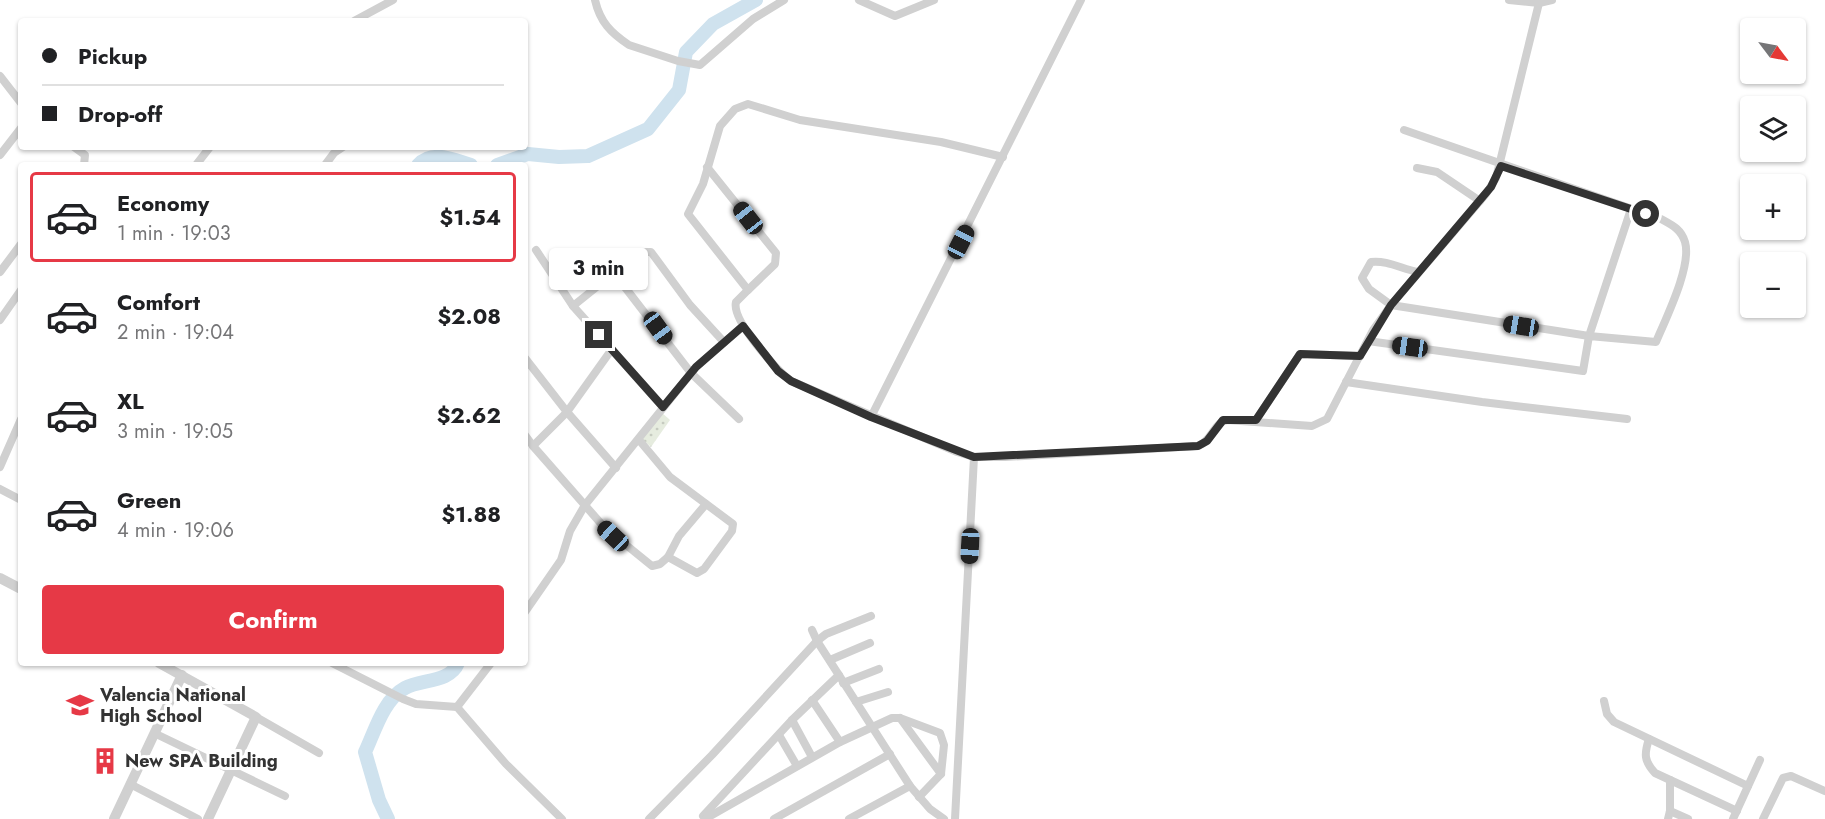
<!DOCTYPE html>
<html lang="en">
<head>
<meta charset="utf-8">
<style>
	body { margin:0; font-family:Jost,sans-serif; background:#f6f6f6; color:#202124; height:100vh; display:flex; flex-direction:column; font-size:22px; white-space:nowrap }
	* { box-sizing:border-box; margin:0 }
	p { font-size:20px; color:#757577 }
	.icon { flex:none; width:33px; height:33px; fill:none; stroke:currentColor; stroke-width:2; stroke-linecap:round; stroke-linejoin:round }
	.map { position:relative; flex:1; overflow:hidden }
	.side { position:absolute; left:18px; top:162px; width:510px; height:504px; display:flex; flex-direction:column; background:#fff; border-radius:6px; box-shadow:0 2px 4px #0004 }
	.side>* { flex:none }
	.guide { position:absolute; left:18px; top:18px; width:510px; height:132px; border-radius:6px; box-shadow:0 2px 4px #0004; display:grid; align-content:center; height:132px; padding:0 24px; background:#fff }
	.needle { width:39px; rotate:122deg }
	.buttons { position:absolute; left:1740px; top:18px; display:grid; gap:12px }
	.buttons a { display:grid; place-items:center; width:66px; height:66px; border-radius:6px; background:#fff; box-shadow:0 2px 4px #0004; font-size:30px }
	.end { position:absolute; width:27px; height:27px; margin:-14px; border:8px solid #333; background:#fff; box-shadow:0 0 0 3px #fff }
	.from { border-radius:50% }
	.bubble { position:absolute; height:42px; border-radius:6px; background:#fff; box-shadow:0 2px 4px #0004; font-size:20px; font-weight:700; line-height:42px; text-align:center }
	.car { position:absolute; width:18px; height:36px; margin:-18px -9px; border-radius:8px; box-shadow:0 0 4px 2px #0007; background:linear-gradient(#222 24%,#8ab4d8 0 40%,#222 0 76%,#8ab4d8 0 86%,#222 0) }
	.guide b { display:flex; align-items:center; gap:21px; height:57px; font-size:22px }
	.guide b+b { border-top:2px solid #e0e0e0 }
	.guide i { width:15px; height:15px; background:#202124 }
	ul { padding:10px 0 0; list-style:none }
	li { display:flex; align-items:center; gap:18px; height:90px; margin:0 12px 9px; padding:0 12px; border:3px solid transparent; border-radius:6px }
	li div { flex:1 }
	li b { display:block; font-size:22px }
	li em { font-style:normal; font-weight:700 }
	li.selected { border-color:#e63946 }
	li>.icon { width:54px; height:54px; stroke-width:1.5 }
	.primary-button { display:flex; gap:12px; margin-top:auto; padding:12px 24px }
	.primary-button a { flex:1; height:69px; border-radius:6px; background:#e63946; color:#fff; font-size:24px; font-weight:700; line-height:69px; text-align:center }
	.map>svg:first-child { display:block }
	.park { fill:url(#park-dots) }
	.lines { fill:none; stroke-linecap:round; stroke-linejoin:round }
	.river { stroke:#cfe2ee; stroke-width:14 }
	.minor { stroke:#d0d0d0; stroke-width:8 }
	.tertiary { stroke:#d0d0d0; stroke-width:10 }
	.route { stroke:#333; stroke-width:8 }
	.labels { text-anchor:middle; dominant-baseline:central; stroke-width:6; stroke-linejoin:round; paint-order:stroke }
	.poi-label { font-size:18px; font-weight:bold; fill:#333; stroke:#fff; text-anchor:start }
</style>
</head>
<body>
<div class="map">
<svg width="1825" height="819" viewBox="0 0 1825 819">
	<defs>
		<pattern id="park-dots" width="8" height="8" patternUnits="userSpaceOnUse" patternTransform="scale(1.5)"><rect width="8" height="8" fill="#e6ecdf"/><path d="M2 2h.1M6 6h.1" fill="none" stroke="#c6cbc0" stroke-width="1.8" stroke-linecap="round"/></pattern>
	</defs>
	<rect width="100%" height="100%" fill="#fff"/>
	<path class="park" d="M661,412L670,420L651,447L642,439Z"/>
	<g class="lines">
		<g class="river">
			<path d="M418,165C432,149 454,160 471,165"/>
			<path d="M497,165L528,154L559,157L588,156L648,129L679,90L686,52L713,24L756,0"/>
			<path d="M388,819L379,800L365,752C375,731 383,700 405,688C421,679 450,683 458,663"/>
		</g>
		<g class="minor">
			<path d="M595,0C600,22 611,33 629,45L678,61L700,65L753,19L784,0"/>
			<path d="M859,0L895,16L934,0"/>
			<path d="M1509,0L1539,3L1552,0"/>
			<path d="M354,21L393,0"/>
			<path d="M0,76L21,103"/>
			<path d="M74,147L85,155L84,165"/>
			<path d="M0,155L21,128"/>
			<path d="M1003,157L941,142L800,120L748,104L735,109L720,126L703,184L688,214L748,290L736,302C731,320 776,370 791,381L957,452L974,457H1005L1198,446C1212,441 1213,423 1227,420L1312,426L1327,419L1373,330L1391,305L1486,194L1496,178L1539,3"/>
			<path d="M196,165L210,147"/>
			<path d="M325,165L334,153L343,147"/>
			<path d="M707,167L776,253L775,264L748,290"/>
			<path d="M1417,168L1437,172L1480,201"/>
			<path d="M536,250L573,306L663,407"/>
			<path d="M606,255L614,273L691,373L739,419"/>
			<path d="M0,272L21,244"/>
			<path d="M1418,272C1402,269 1387,260 1371,262L1362,278L1369,289L1391,305L1589,336L1631,209"/>
			<path d="M573,306L614,273L646,252H651L690,305L723,341"/>
			<path d="M0,320L21,290"/>
			<path d="M1368,341L1583,371L1589,336L1656,342C1666,318 1692,266 1685,242C1681,229 1672,225 1661,219L1404,130"/>
			<path d="M612,349L567,412L533,446L604,527L652,566L660,564L668,557L697,573L704,569L732,531L733,524L670,477L639,440"/>
			<path d="M525,358L567,412L616,468"/>
			<path d="M1346,382L1482,402L1627,419"/>
			<path d="M871,417L1081,0"/>
			<path d="M1256,420L1300,354L1360,356"/>
			<path d="M525,435L533,446"/>
			<path d="M0,467L21,419"/>
			<path d="M0,489L21,500"/>
			<path d="M668,557L679,536L706,504"/>
			<path d="M525,612L561,560L570,531L585,505L696,367L743,326"/>
			<path d="M812,630L817,641L910,786L930,809L944,819"/>
			<path d="M830,660L870,643"/>
			<path d="M332,663L403,699L416,704L457,707L506,764L562,819"/>
			<path d="M843,683L879,669"/>
			<path d="M812,700L840,742"/>
			<path d="M1604,701L1607,714L1614,722L1748,786"/>
			<path d="M856,702L888,692"/>
			<path d="M457,707L491,663"/>
			<path d="M256,717L319,753"/>
			<path d="M900,718L941,774"/>
			<path d="M792,720L812,757"/>
			<path d="M154,733L285,796"/>
			<path d="M779,735L797,766"/>
			<path d="M1649,739C1644,754 1644,761 1655,773L1737,811"/>
			<path d="M130,784L198,819"/>
			<path d="M1670,811L1688,819"/>
			<path d="M703,816L792,720L839,675"/>
			<path d="M649,819L712,755L817,641L826,634L871,616"/>
			<path d="M705,819L840,742L892,718H900L940,733L944,745L941,774L919,797"/>
			<path d="M774,819L890,754"/>
			<path d="M849,819L910,786"/>
			<path d="M955,819L974,457"/>
			<path d="M1668,819L1670,811V780"/>
			<path d="M1733,819L1760,760"/>
			<path d="M1763,819L1783,778L1791,776L1825,791"/>
		</g>
		<g class="tertiary">
			<path d="M0,578L21,589"/>
			<path d="M159,663L256,717L208,819"/>
			<path d="M114,819L182,675"/>
		</g>
	</g>
	<g class="lines">
		<path class="route" d="M599,335L663,407L696,367L743,326L778,371L791,381L871,417L974,457L1198,446L1207,441L1223,420H1256L1300,354L1360,356L1391,305L1491,187L1501,166L1646,214"/>
	</g>
	<defs>
		<symbol id="school-bare" viewBox="-9 -9 18 18"><path d="M0-5L7-2L0 1L-7-2ZM-4 1L0 2.5L4 1V4Q0 6-4 4Z" fill="#e63946" stroke="#fff" stroke-width="2.5" paint-order="stroke"/></symbol>
		<symbol id="building-bare" viewBox="-9 -9 18 18"><path d="M-4-6H4V6H1V3H-1V6H-4ZM-2.5-4.3h1.7v1.8h-1.7ZM.8-4.3h1.7v1.8H.8ZM-2.5-1h1.7V.8h-1.7ZM.8-1h1.7V.8H.8Z" fill="#e63946" stroke="#fff" stroke-width="2.5" paint-order="stroke"/></symbol>
	</defs>
	<g fill-rule="evenodd">
		<use href="#school-bare" x="61" y="686" width="38" height="38"/>
		<use href="#building-bare" x="86" y="742" width="38" height="38"/>
	</g>
	<g class="labels">
		<g class="poi-label">
			<text x="100" y="695">Valencia National<tspan x="100" dy="21">High School</tspan></text>
			<text x="125" y="761">New SPA Building</text>
		</g>
	</g>
</svg>
<div class="buttons">
<a><svg class="needle" viewBox="-14 -14 28 28"><path d="M0-13l5 13h-10z" fill="#e53935"/><path d="M0 13l5-13h-10z" fill="#757577"/></svg></a>
<a><svg class="icon" aria-label="layers" viewBox="0 0 24 24"><path d="M12 4l9 5-9 5-9-5zM3 14l9 5 9-5"/></svg></a>
<a>+</a>
<a>−</a>
</div>
<i class="end from" style="left:1646px;top:214px"></i>
<i class="end" style="left:599px;top:335px"></i>
<div class="bubble" style="left:549px;top:248px;width:99px">3 min</div>
<i class="car" style="left:748px;top:218px;rotate:322deg"></i>
<i class="car" style="left:961px;top:242px;rotate:27deg"></i>
<i class="car" style="left:1521px;top:326px;rotate:279deg"></i>
<i class="car" style="left:658px;top:328px;rotate:144deg"></i>
<i class="car" style="left:1410px;top:347px;rotate:278deg"></i>
<i class="car" style="left:613px;top:536px;rotate:313deg"></i>
<i class="car" style="left:970px;top:546px;rotate:183deg"></i>
<div class="guide">
<b><i class="from"></i>Pickup</b>
<b><i></i>Drop-off</b>
</div>
<section class="side">
<ul>
<li class="selected"><svg class="icon" aria-label="car" viewBox="0 0 24 24"><path d="M5 17H2v-5l4-1 3-4h7l3 4 3 1v5h-3M9 17h6M6 11h13"/><circle cx="7" cy="17" r="2"/><circle cx="17" cy="17" r="2"/></svg><div><b>Economy</b><p>1 min · 19:03</p></div><em>$1.54</em></li>
<li><svg class="icon" aria-label="car" viewBox="0 0 24 24"><path d="M5 17H2v-5l4-1 3-4h7l3 4 3 1v5h-3M9 17h6M6 11h13"/><circle cx="7" cy="17" r="2"/><circle cx="17" cy="17" r="2"/></svg><div><b>Comfort</b><p>2 min · 19:04</p></div><em>$2.08</em></li>
<li><svg class="icon" aria-label="car" viewBox="0 0 24 24"><path d="M5 17H2v-5l4-1 3-4h7l3 4 3 1v5h-3M9 17h6M6 11h13"/><circle cx="7" cy="17" r="2"/><circle cx="17" cy="17" r="2"/></svg><div><b>XL</b><p>3 min · 19:05</p></div><em>$2.62</em></li>
<li><svg class="icon" aria-label="car" viewBox="0 0 24 24"><path d="M5 17H2v-5l4-1 3-4h7l3 4 3 1v5h-3M9 17h6M6 11h13"/><circle cx="7" cy="17" r="2"/><circle cx="17" cy="17" r="2"/></svg><div><b>Green</b><p>4 min · 19:06</p></div><em>$1.88</em></li>
</ul>
<div class="primary-button"><a>Confirm</a></div>
</section>
</div>
</body>
</html>
